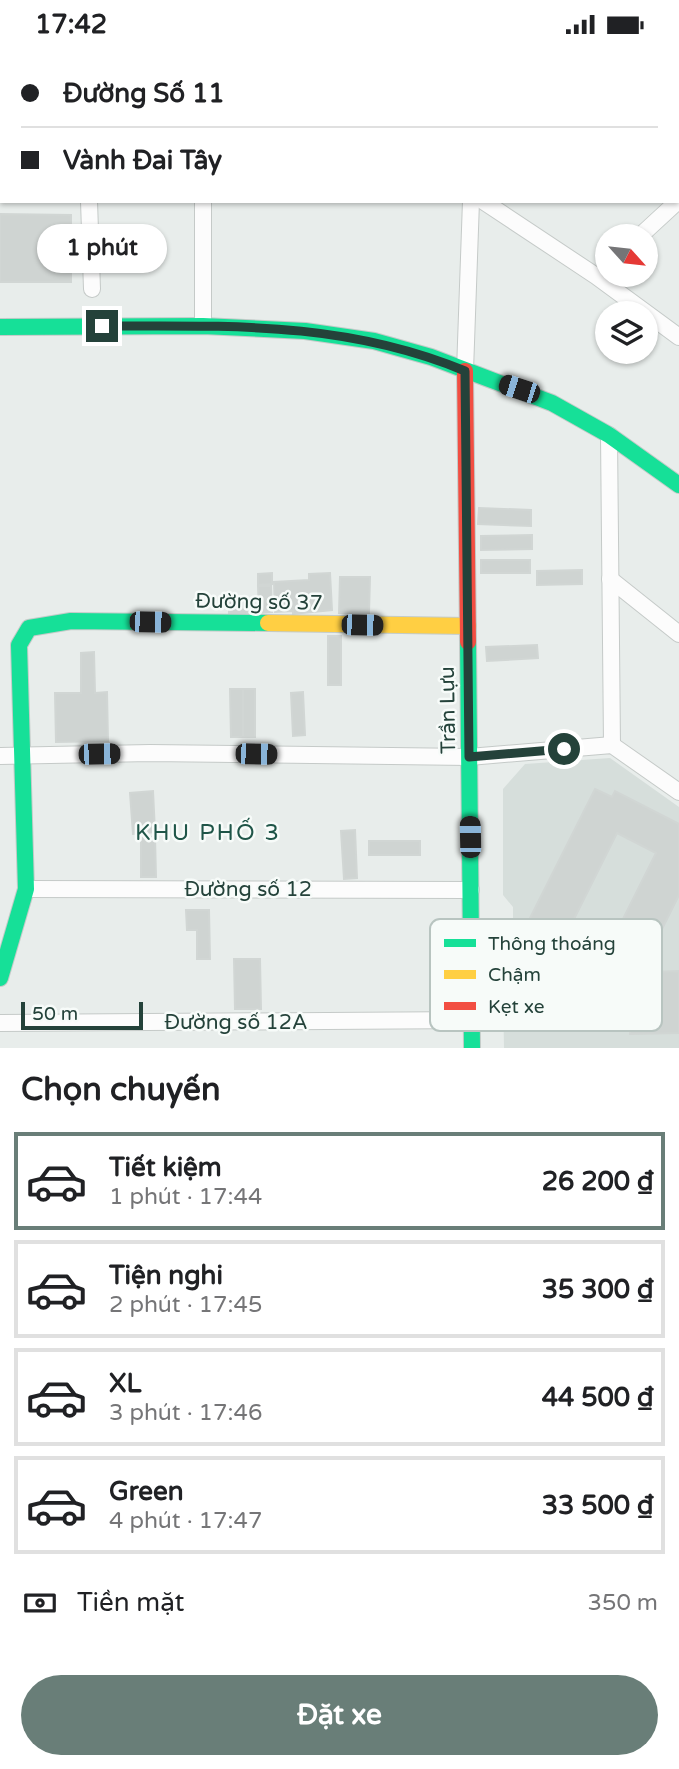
<!DOCTYPE html>
<html lang="vi">
<head>
<meta charset="utf-8">
<style>
	body { margin:0; font-family:"Varela Round",sans-serif; background:#f2f2f2; color:#202124; height:100vh; display:flex; flex-direction:column; font-size:26px; white-space:nowrap }
	* { box-sizing:border-box; margin:0 }
	p { font-size:23px; color:#757577 }
	.icon { flex:none; width:38px; height:38px; fill:none; stroke:currentColor; stroke-width:2; stroke-linecap:round; stroke-linejoin:round }
	.map { position:relative; height:999px; overflow:hidden }
	.details { display:flex; flex-direction:column; background:#fff; flex:1 }
	.details>* { flex:none }
	.hud { position:absolute; left:0px; top:0px; width:679px; height:154px; box-shadow:0 2px 5px #0004; display:grid; align-content:center; height:154px; padding:0 21px; background:#fff }
	.needle { width:46px; rotate:117deg }
	.tools { position:absolute; left:595px; top:175px; display:grid; gap:14px }
	.tools a { display:grid; place-items:center; width:63px; height:63px; border-radius:50%; background:#fff; box-shadow:0 2px 5px #0004; font-size:35px }
	.scale { position:absolute; left:21px; bottom:18px; width:122px; box-sizing:border-box; padding-left:7px; border:4px solid #24423a; border-top:0; font-size:19px; line-height:24px; white-space:nowrap; color:#24423a; -webkit-text-stroke:5px #f7fbf9; paint-order:stroke }
	.end { position:absolute; width:32px; height:32px; margin:-16px; border:9px solid #24423a; background:#fff; box-shadow:0 0 0 4px #fff }
	.from { border-radius:50% }
	.bubble { position:absolute; height:49px; border-radius:24px; background:#fff; box-shadow:0 2px 5px #0004; font-size:23px; font-weight:700; line-height:49px; text-align:center }
	.car { position:absolute; width:21px; height:42px; margin:-21px -10px; border-radius:9px; box-shadow:0 0 5px 2px #0007; background:linear-gradient(#222 24%,#8ab4d8 0 40%,#222 0 76%,#8ab4d8 0 86%,#222 0) }
	.hud b { display:flex; align-items:center; gap:24px; height:66px; font-size:26px }
	.hud b+b { border-top:2px solid #e0e0e0 }
	.hud i { width:18px; height:18px; background:#202124 }
	ul { padding:0; list-style:none }
	li { display:flex; align-items:center; gap:21px; height:98px; margin:0 14px 10px; padding:0 7px; border:4px solid #e0e0e0; border-radius:0px }
	li div { flex:1 }
	li b { display:block; font-size:26px }
	li em { font-style:normal; font-weight:700 }
	li.selected { border-color:#697e78 }
	li>.icon { width:63px; height:63px; stroke-width:1.5 }
	h2 { padding:0 21px; font-size:32px; line-height:84px }
	.pay { display:flex; align-items:center; gap:18px; height:77px; padding:0 21px; font-size:26px }
	.pay p { margin-inline-start:auto }
	.cta { display:flex; gap:14px; margin-top:auto; padding:14px 21px }
	.cta a { flex:1; height:80px; border-radius:42px; background:#697e78; color:#fff; font-size:28px; font-weight:700; line-height:80px; text-align:center }
	.status { display:flex; justify-content:space-between; align-items:center; height:49px; padding:0 35px; background:#fff; direction:ltr }
	.status svg { height:19px; fill:currentColor }
	.map>svg:first-child { display:block }
	.built { fill:#d6dedb }
	.building { fill:#cfd4d2; stroke:#d1d6d4; stroke-width:2; fill-rule:evenodd }
	.lines { fill:none; stroke-linecap:round; stroke-linejoin:round }
	.lane-casing { stroke:#c5cac8; stroke-width:10 }
	.street-casing { stroke:#c5cac8; stroke-width:18 }
	.fast-casing { stroke:#c3cbc8; stroke-width:18 }
	.slow-casing { stroke:#c3cbc8; stroke-width:18 }
	.jam-casing { stroke:#c3cbc8; stroke-width:18 }
	.lane { stroke:#fcfcfc; stroke-width:8 }
	.street { stroke:#fcfcfc; stroke-width:16 }
	.fast { stroke:#16e098; stroke-width:16 }
	.slow { stroke:#ffcf43; stroke-width:16 }
	.jam { stroke:#f24e42; stroke-width:16 }
	.route { stroke:#24423a; stroke-width:9 }
	.labels { text-anchor:middle; dominant-baseline:central; stroke-width:5; stroke-linejoin:round; paint-order:stroke }
	.street-label { font-size:21px; fill:#24423a; stroke:#f7fbf9 }
	.neighbourhood-label { font-size:23px; letter-spacing:2px; fill:#1f5548; stroke:#f7fbf9 }
	.key { fill:#f7fbf9; stroke:#b8c4c0; stroke-width:2 }
	.key-label { font-size:19px; fill:#24423a }
</style>
</head>
<body>
<div class="status"><b>17:42</b><svg viewBox="0 0 49 12"><path d="M0 12V9h3v3zM5 12V6h3v6zM10 12V3h3v9zM15 12V0h3v12zM26 1h20v11H26zM47 4h2v5h-2z"/></svg></div>
<div class="map">
<svg width="679" height="999" viewBox="0 0 679 999">
	<rect width="100%" height="100%" fill="#e8edeb"/>
	<path class="built" d="M610,709L679,758V999H504L503,944L513,942V858L503,846V740L525,715Z"/>
	<g class="building">
		<path d="M0,165L71,166V233H0Z"/>
		<path d="M479,459L531,461V477L478,475Z"/>
		<path d="M532,486V500L481,501V487Z"/>
		<rect x="481" y="511" width="49" height="13"/>
		<path d="M582,521V535L537,536V522Z"/>
		<path d="M272,524V535L258,536V525Z"/>
		<path d="M330,524L332,561L293,565V562L275,563L274,533L309,531V525Z"/>
		<path d="M340,528H370L369,564H339Z"/>
		<path d="M258,537H271L272,563L259,564Z"/>
		<path d="M252,550L253,562H247L248,566L229,567V551Z"/>
		<rect x="328" y="587" width="13" height="49"/>
		<path d="M537,596L538,609L487,612L486,598Z"/>
		<path d="M94,603L95,644L107,643L108,692L56,693L55,644H81V604Z"/>
		<path d="M230,640H243V688H231Z"/>
		<rect x="243" y="640" width="12" height="48"/>
		<path d="M303,643L305,686L293,687L291,644Z"/>
		<path d="M595,740L612,748L615,742L679,775V846L644,916V928H654V923L679,922V984L630,985V978L531,980L530,869ZM617,784L656,804L611,894L572,874ZM577,887L634,916V931L577,932Z"/>
		<path d="M153,742L155,783L133,785L130,744Z"/>
		<path d="M355,781L357,829L344,830L341,782Z"/>
		<path d="M141,788H155L156,828H141Z"/>
		<rect x="369" y="792" width="51" height="14"/>
		<path d="M186,861H209L210,910H197V881H187Z"/>
		<path d="M234,910H260L261,960H235Z"/>
	</g>
	<g class="lines">
		<defs>
			<path id="lane" d="M362,0V2"/>
			<g id="street">
				<path d="M95,0L118,2"/>
				<path d="M204,0V2"/>
				<path d="M291,0L292,2"/>
				<path d="M661,0L662,2"/>
				<path d="M677,19L679,21"/>
				<path d="M677,44L679,43"/>
				<path d="M0,138H2"/>
				<path d="M89,152L92,240"/>
				<path d="M203,152V277"/>
				<path d="M483,152L596,227L679,288"/>
				<path d="M640,187L679,151"/>
				<path d="M465,322L471,152"/>
				<path d="M609,386L612,696"/>
				<path d="M610,530L679,585"/>
				<path d="M0,707L150,704L469,708L612,696L679,743"/>
				<path d="M26,840L471,841"/>
				<path d="M0,974L472,971"/>
			</g>
			<g id="fast">
				<path d="M0,278L203,277L305,282L374,292L431,308L552,354L609,386L679,436"/>
				<path d="M468,593L472,999"/>
				<path d="M0,929L26,840L19,596L29,579L71,572L268,574"/>
			</g>
			<path id="slow" d="M268,574L468,577"/>
			<path id="jam" d="M465,322L468,593"/>
		</defs>
		<use href="#lane" class="lane-casing"/>
		<use href="#street" class="street-casing"/>
		<use href="#fast" class="fast-casing"/>
		<use href="#slow" class="slow-casing"/>
		<use href="#jam" class="jam-casing"/>
		<use href="#lane" class="lane"/>
		<use href="#street" class="street"/>
		<use href="#fast" class="fast"/>
		<use href="#slow" class="slow"/>
		<use href="#jam" class="jam"/>
	</g>
	<g class="lines">
		<path class="route" d="M102,277C229,277 345,272 465,322L469,708L564,700"/>
	</g>
	<g class="labels">
		<g class="street-label">
			<text transform="translate(259 553) rotate(1)">Đường số 37</text>
			<text transform="translate(448 661) rotate(-91)">Trần Lựu</text>
			<text x="248" y="840">Đường số 12</text>
			<text x="236" y="973">Đường số 12A</text>
		</g>
		<g class="neighbourhood-label">
			<text x="208" y="784">KHU PHỐ 3</text>
		</g>
	</g>
	<rect x="430" y="870" width="232" height="112" rx="10" class="key"/>
	<rect x="444" y="890" width="32" height="8" fill="#16e098"/>
	<rect x="444" y="921" width="32" height="9" fill="#ffcf43"/>
	<rect x="444" y="953" width="32" height="8" fill="#f24e42"/>
	<g class="key-label">
		<text x="488" y="901">Thông thoáng</text>
		<text x="488" y="932">Chậm</text>
		<text x="488" y="964">Kẹt xe</text>
	</g>
</svg>
<div class="tools">
<a><svg class="needle" viewBox="-14 -14 28 28"><path d="M0-13l5 13h-10z" fill="#e53935"/><path d="M0 13l5-13h-10z" fill="#757577"/></svg></a>
<a><svg class="icon" aria-label="layers" viewBox="0 0 24 24"><path d="M12 4l9 5-9 5-9-5zM3 14l9 5 9-5"/></svg></a>
</div>
<div class="scale">50 m</div>
<i class="end from" style="left:564px;top:700px"></i>
<i class="end" style="left:102px;top:277px"></i>
<div class="bubble" style="left:37px;top:175px;width:130px">1 phút</div>
<i class="car" style="left:519px;top:340px;rotate:288deg"></i>
<i class="car" style="left:150px;top:573px;rotate:91deg"></i>
<i class="car" style="left:362px;top:576px;rotate:91deg"></i>
<i class="car" style="left:99px;top:705px;rotate:89deg"></i>
<i class="car" style="left:256px;top:705px;rotate:91deg"></i>
<i class="car" style="left:470px;top:788px;rotate:359deg"></i>
<div class="hud">
<b><i class="from"></i>Đường Số 11</b>
<b><i></i>Vành Đai Tây</b>
</div>
</div>
<section class="details">
<h2>Chọn chuyến</h2>
<ul>
<li class="selected"><svg class="icon" aria-label="car" viewBox="0 0 24 24"><path d="M5 17H2v-5l4-1 3-4h7l3 4 3 1v5h-3M9 17h6M6 11h13"/><circle cx="7" cy="17" r="2"/><circle cx="17" cy="17" r="2"/></svg><div><b>Tiết kiệm</b><p>1 phút · 17:44</p></div><em>26 200 ₫</em></li>
<li><svg class="icon" aria-label="car" viewBox="0 0 24 24"><path d="M5 17H2v-5l4-1 3-4h7l3 4 3 1v5h-3M9 17h6M6 11h13"/><circle cx="7" cy="17" r="2"/><circle cx="17" cy="17" r="2"/></svg><div><b>Tiện nghi</b><p>2 phút · 17:45</p></div><em>35 300 ₫</em></li>
<li><svg class="icon" aria-label="car" viewBox="0 0 24 24"><path d="M5 17H2v-5l4-1 3-4h7l3 4 3 1v5h-3M9 17h6M6 11h13"/><circle cx="7" cy="17" r="2"/><circle cx="17" cy="17" r="2"/></svg><div><b>XL</b><p>3 phút · 17:46</p></div><em>44 500 ₫</em></li>
<li><svg class="icon" aria-label="car" viewBox="0 0 24 24"><path d="M5 17H2v-5l4-1 3-4h7l3 4 3 1v5h-3M9 17h6M6 11h13"/><circle cx="7" cy="17" r="2"/><circle cx="17" cy="17" r="2"/></svg><div><b>Green</b><p>4 phút · 17:47</p></div><em>33 500 ₫</em></li>
</ul>
<div class="pay"><svg class="icon" aria-label="cash" viewBox="0 0 24 24"><path d="M3 7h18v10H3z"/><circle cx="12" cy="12" r="2"/></svg>Tiền mặt<p>350 m</p></div>
<div class="cta"><a>Đặt xe</a></div>
</section>
</body>
</html>
